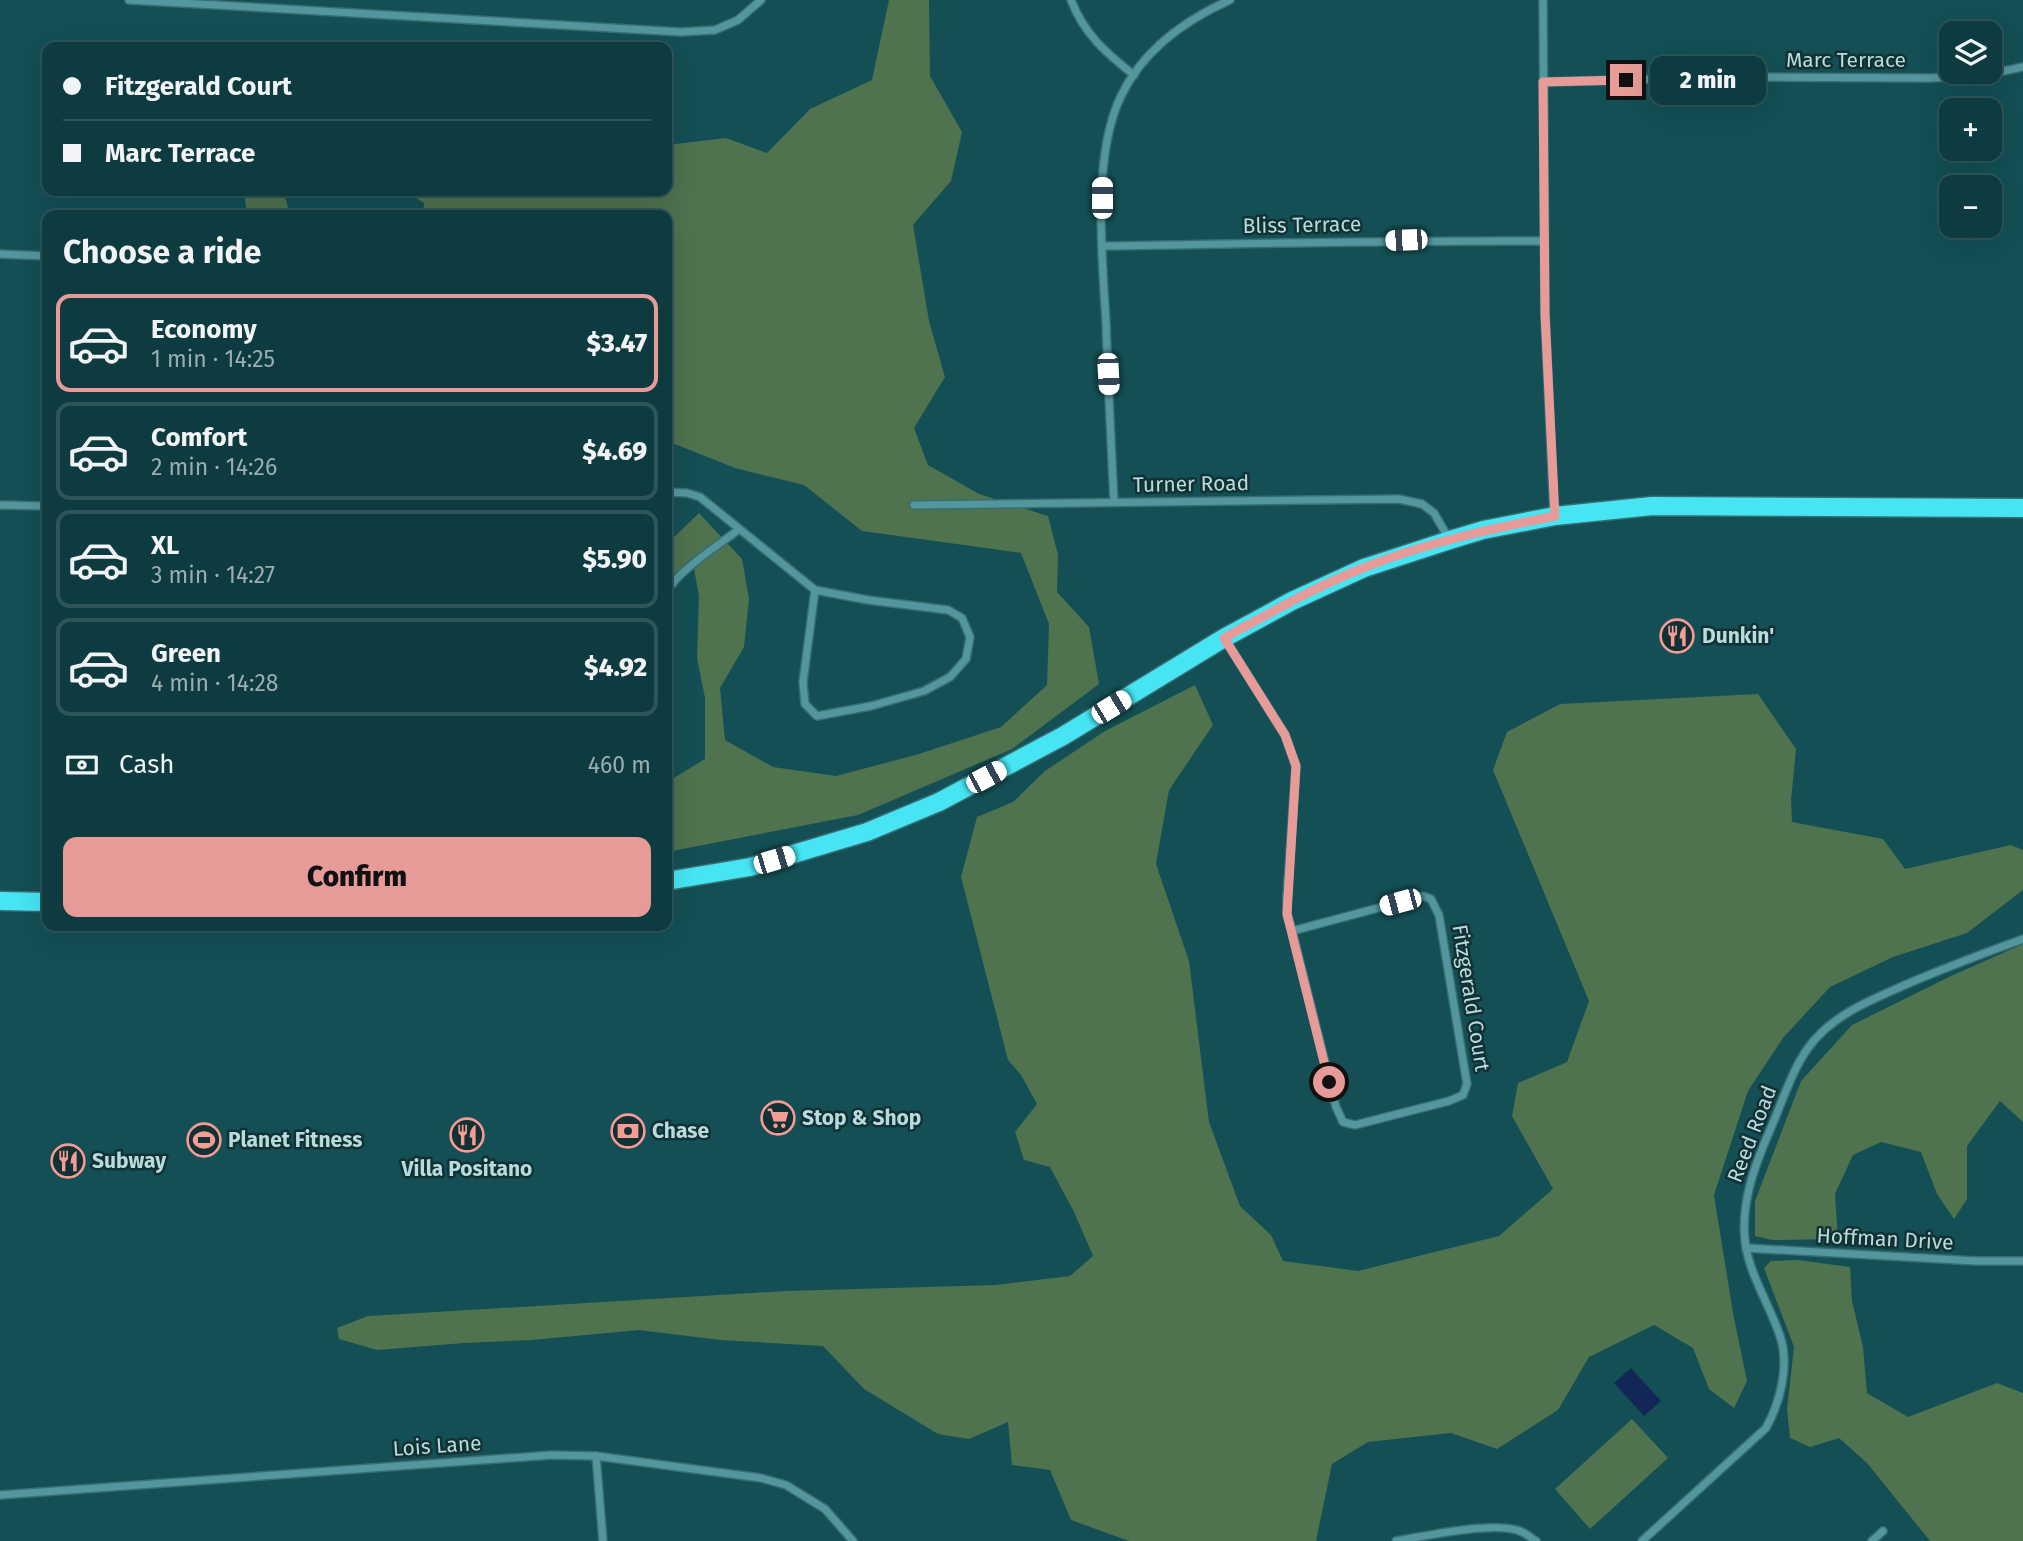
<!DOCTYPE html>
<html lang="en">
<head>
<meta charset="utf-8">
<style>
	body { margin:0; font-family:"Fira Sans",sans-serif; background:#174246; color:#f1f3f6; height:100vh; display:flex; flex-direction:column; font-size:26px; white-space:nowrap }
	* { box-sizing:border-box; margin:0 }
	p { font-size:23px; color:#9badb0 }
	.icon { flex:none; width:38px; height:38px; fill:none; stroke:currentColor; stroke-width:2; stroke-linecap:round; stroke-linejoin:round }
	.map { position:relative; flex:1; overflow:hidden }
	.side { position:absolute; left:42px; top:210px; width:630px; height:721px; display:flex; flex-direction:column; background:#0e3b3f; border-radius:14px; box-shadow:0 7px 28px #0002,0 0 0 2px #2e5559 }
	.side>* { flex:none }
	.guide { position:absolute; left:42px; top:42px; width:630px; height:154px; border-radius:14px; box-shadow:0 7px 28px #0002,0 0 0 2px #2e5559; display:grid; align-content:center; height:154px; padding:0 21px; background:#0e3b3f }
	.buttons { position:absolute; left:1939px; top:21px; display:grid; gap:14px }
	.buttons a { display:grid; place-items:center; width:63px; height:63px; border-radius:14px; background:#0e3b3f; box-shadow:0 7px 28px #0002,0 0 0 2px #2e5559; font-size:35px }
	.end { position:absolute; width:32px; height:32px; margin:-16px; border:9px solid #e69b98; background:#111; box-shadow:0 0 0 4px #111 }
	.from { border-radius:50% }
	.bubble { position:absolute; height:49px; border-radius:14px; background:#0e3b3f; box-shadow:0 7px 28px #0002,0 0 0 2px #2e5559; font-size:23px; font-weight:800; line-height:49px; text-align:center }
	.car { position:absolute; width:21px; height:42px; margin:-21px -10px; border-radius:9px; box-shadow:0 0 5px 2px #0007; background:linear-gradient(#fff 24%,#345 0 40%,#fff 0 76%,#345 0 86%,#fff 0) }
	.guide b { display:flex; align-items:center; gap:24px; height:66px; font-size:26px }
	.guide b+b { border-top:2px solid #2e5559 }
	.guide i { width:18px; height:18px; background:#f1f3f6 }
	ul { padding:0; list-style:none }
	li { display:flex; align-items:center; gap:21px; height:98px; margin:0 14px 10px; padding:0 7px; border:4px solid #2e5559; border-radius:14px }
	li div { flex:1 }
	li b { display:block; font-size:26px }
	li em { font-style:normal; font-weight:800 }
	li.selected { border-color:#e69b98 }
	li>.icon { width:63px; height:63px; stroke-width:1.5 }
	h2 { padding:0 21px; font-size:32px; line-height:84px }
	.pay { display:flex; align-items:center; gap:18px; height:77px; padding:0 21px; font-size:26px }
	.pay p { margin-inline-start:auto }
	.primary-button { display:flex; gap:14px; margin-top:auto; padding:14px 21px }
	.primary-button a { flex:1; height:80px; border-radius:14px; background:#e69b98; color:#111; font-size:28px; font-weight:800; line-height:80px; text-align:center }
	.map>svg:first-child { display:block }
	.green { fill:#4f724f }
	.water { fill:#132757 }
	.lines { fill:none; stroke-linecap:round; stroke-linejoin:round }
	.street-casing { stroke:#376e72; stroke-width:10 }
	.primary-casing { stroke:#376e72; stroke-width:21 }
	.street { stroke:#54969d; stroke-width:7 }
	.primary { stroke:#47e4f3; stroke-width:18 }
	.route { stroke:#e69b98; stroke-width:9 }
	.labels { text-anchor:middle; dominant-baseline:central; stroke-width:5; stroke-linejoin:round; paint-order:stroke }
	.street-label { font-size:21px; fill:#b8dbde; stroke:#123134 }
	.poi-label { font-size:21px; font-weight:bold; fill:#b8dbde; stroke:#123134; text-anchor:start }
</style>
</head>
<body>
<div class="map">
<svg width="2023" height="1541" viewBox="0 0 2023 1541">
	<rect width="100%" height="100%" fill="#134f54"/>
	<g class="green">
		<path d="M889,0H929L930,76L962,132L951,181L913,225L929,321L945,377L914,428L928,465L979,494L1048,516L1058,555L1057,592L1089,627L1099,684L1012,749L858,815L667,852V782L705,759V698L697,658L699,596L692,558L667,580V544L699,513L742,559L749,599L744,647L720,688L725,740L773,767L836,776L919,754L1001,727L1047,685L1049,624L1021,553L862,531L804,485L735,468L667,441V215H423L424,203L405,191H667V145L726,138L767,153L810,109L872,80Z"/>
		<path d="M244,191H295L285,196L290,215H247Z"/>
		<path d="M1195,685L1213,725L1169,790L1156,864L1189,961L1209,1122L1240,1206L1271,1235L1283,1261L1358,1271L1499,1236L1553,1189L1512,1116L1518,1083L1567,1062L1589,1001L1493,770L1507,732L1560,704L1758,694L1796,749L1791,801L1792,822L1883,839L1905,869L2011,845L2023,850V890L1967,933L1893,957L1830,987L1783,1038L1748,1091L1714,1195L1733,1313L1747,1381L1734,1408L1709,1389L1693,1348L1654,1325L1589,1357L1558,1410L1497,1449L1451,1433L1368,1442L1332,1464L1316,1541H1129L1071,1520L1050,1470L1012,1465L1008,1422L969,1439L938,1434L864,1389L823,1346L720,1340L639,1330L532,1340L464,1343L377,1350L339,1339L337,1328L368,1316L786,1291L996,1285L1070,1276L1093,1256L1074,1212L1050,1167L1024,1160L1015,1132L1037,1104L1021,1075L1008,1060L961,877L977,817L1013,802L1045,771L1105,731Z"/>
		<path d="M2023,944V1122L2000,1101L1967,1146V1199L1954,1219L1937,1194L1921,1152L1881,1142L1853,1155L1835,1194L1838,1239L1772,1240L1755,1236V1201L1801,1081L1852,1025L1951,976Z"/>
		<path d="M1798,1260L1850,1267L1852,1301L1863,1347L1867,1393L1908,1417L1997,1383L2023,1393V1541H1930L1867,1463L1839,1438L1810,1447L1790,1438L1787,1409L1794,1347L1764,1268L1771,1261Z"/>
		<path d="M1632,1419L1668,1458L1590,1529L1555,1489Z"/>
	</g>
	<path class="water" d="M1631,1368L1661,1401L1644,1416L1614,1383Z"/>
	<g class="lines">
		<defs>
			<g id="street">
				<path d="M129,0L681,32L715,30L738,20L761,0"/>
				<path d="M1071,0C1084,34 1106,53 1134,75"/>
				<path d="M1543,0L1545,314L1554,515"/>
				<path d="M1543,82L1738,77L1929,78L1980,76L2023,67"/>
				<path d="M1102,246C1249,244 1397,240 1544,241"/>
				<path d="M0,254L47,256"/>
				<path d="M667,492L687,493L700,497L815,590"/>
				<path d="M1114,502C1111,442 1108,382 1106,322C1102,256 1092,156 1121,96C1143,50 1185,20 1230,0"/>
				<path d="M0,505L47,506"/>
				<path d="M914,505L1399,499L1422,504L1434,513L1449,539"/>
				<path d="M815,590L868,600L948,610L962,618L970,637L966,659L950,677L924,691L871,706L817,716L805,704L803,682Z"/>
				<path d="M667,592C677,571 719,545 738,530"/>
				<path d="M1225,639L1285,735L1296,766L1287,897V914L1292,931"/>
				<path d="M1423,896L1431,899L1439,915L1467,1084L1463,1095L1449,1101L1355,1125L1343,1122L1336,1107L1292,931Z"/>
				<path d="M1746,1248L1976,1261H2023"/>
				<path d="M596,1456L603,1541"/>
				<path d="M0,1495L552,1455L596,1456L761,1478L786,1485L825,1509L853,1541"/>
				<path d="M1396,1541C1424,1536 1498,1520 1522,1532C1527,1534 1531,1538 1536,1541"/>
				<path d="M1642,1541L1766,1428C1780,1403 1790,1365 1780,1336C1770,1306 1752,1279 1746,1248C1739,1207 1754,1167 1770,1130C1782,1103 1791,1072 1808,1048C1833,1013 1876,998 1914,981C1950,966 1987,952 2023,939"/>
				<path d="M1872,1541L1883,1531"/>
			</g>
			<g id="primary">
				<path d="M667,881L750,867L867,832L939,802L1063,736L1224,638L1292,601L1364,568L1450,540L1483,530L1555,516L1652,506L2023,508"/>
				<path d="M0,901L47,902"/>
			</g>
		</defs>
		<use href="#street" class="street-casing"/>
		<use href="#primary" class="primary-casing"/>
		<use href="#street" class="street"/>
		<use href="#primary" class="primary"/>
	</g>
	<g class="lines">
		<path class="route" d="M1329,1082L1287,914L1296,766L1285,735L1224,638C1270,613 1315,587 1363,568C1425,543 1490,529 1555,516L1545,314L1543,82L1626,80"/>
	</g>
	<defs>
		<symbol id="restaurant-ring" viewBox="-11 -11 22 22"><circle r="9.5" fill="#123134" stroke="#f59c95" stroke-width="1.5"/><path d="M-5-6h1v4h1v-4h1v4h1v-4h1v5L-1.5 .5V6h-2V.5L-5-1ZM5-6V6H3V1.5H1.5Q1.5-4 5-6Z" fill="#f59c95"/></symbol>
		<symbol id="supermarket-ring" viewBox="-11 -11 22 22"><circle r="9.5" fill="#123134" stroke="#f59c95" stroke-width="1.5"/><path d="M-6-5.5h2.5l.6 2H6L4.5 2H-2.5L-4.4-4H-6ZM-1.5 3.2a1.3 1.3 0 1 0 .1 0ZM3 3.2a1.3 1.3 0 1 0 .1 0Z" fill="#f59c95"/></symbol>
		<symbol id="bank-ring" viewBox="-11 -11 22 22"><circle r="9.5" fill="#123134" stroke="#f59c95" stroke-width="1.5"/><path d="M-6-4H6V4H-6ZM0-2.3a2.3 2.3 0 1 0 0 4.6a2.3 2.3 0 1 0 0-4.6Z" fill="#f59c95"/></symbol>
		<symbol id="stadium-ring" viewBox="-11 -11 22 22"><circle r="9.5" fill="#123134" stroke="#f59c95" stroke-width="1.5"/><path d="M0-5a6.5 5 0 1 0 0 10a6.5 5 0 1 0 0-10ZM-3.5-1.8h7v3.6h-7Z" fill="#f59c95"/></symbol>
	</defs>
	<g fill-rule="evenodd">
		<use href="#restaurant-ring" x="1658" y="617" width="38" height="38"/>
		<use href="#supermarket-ring" x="759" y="1099" width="38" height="38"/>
		<use href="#bank-ring" x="609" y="1112" width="38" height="38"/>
		<use href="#restaurant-ring" x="448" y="1116" width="38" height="38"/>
		<use href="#stadium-ring" x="185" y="1121" width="38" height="38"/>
		<use href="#restaurant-ring" x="49" y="1142" width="38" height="38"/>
	</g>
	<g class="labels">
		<g class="street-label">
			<text x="1846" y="60">Marc Terrace</text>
			<text transform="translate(1302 225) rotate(-1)">Bliss Terrace</text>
			<text transform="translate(1191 484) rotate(-1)">Turner Road</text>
			<text transform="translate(1471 998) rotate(81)">Fitzgerald Court</text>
			<text transform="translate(1752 1134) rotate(-69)">Reed Road</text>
			<text transform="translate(1885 1239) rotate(3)">Hoffman Drive</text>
			<text transform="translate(437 1446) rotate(-4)">Lois Lane</text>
		</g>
		<g class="poi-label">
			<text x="1702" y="636">Dunkin'</text>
			<text x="802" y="1118">Stop &amp; Shop</text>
			<text x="652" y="1131">Chase</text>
			<text x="228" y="1140">Planet Fitness</text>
			<text x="92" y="1161">Subway</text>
			<text x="467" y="1169" text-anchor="middle">Villa Positano</text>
		</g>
	</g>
</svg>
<div class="buttons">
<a><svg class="icon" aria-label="layers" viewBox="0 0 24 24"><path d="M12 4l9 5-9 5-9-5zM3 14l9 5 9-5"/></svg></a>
<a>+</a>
<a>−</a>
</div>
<i class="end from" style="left:1329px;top:1082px"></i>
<i class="end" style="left:1626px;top:80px"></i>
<div class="bubble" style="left:1650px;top:56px;width:116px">2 min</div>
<i class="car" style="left:1102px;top:198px;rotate:0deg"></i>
<i class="car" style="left:1406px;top:240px;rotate:268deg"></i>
<i class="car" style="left:1108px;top:374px;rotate:177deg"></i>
<i class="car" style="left:1111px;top:707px;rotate:59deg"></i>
<i class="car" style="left:986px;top:777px;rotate:62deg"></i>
<i class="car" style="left:774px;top:860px;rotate:73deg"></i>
<i class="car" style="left:1400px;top:902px;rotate:255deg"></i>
<div class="guide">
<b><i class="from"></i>Fitzgerald Court</b>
<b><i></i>Marc Terrace</b>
</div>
<section class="side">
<h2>Choose a ride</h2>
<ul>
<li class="selected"><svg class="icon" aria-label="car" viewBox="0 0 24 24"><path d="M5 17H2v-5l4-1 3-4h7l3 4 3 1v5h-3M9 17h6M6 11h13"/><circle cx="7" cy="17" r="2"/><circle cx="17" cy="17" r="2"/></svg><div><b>Economy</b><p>1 min · 14:25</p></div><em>$3.47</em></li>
<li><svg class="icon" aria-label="car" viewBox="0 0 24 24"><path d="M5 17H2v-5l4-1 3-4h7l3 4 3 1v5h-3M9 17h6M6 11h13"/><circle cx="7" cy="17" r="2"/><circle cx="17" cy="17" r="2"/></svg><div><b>Comfort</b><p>2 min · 14:26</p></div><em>$4.69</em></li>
<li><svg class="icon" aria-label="car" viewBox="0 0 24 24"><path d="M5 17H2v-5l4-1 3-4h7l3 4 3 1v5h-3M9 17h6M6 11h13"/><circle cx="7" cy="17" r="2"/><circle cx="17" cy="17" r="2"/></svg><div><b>XL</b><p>3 min · 14:27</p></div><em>$5.90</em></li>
<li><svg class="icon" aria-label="car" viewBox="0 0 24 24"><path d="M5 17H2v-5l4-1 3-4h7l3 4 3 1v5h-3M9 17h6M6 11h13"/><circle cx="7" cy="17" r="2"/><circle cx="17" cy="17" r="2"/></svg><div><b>Green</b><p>4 min · 14:28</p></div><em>$4.92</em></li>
</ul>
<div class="pay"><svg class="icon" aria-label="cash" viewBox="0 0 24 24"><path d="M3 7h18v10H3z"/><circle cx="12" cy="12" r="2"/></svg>Cash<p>460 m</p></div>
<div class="primary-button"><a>Confirm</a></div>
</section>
</div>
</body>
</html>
